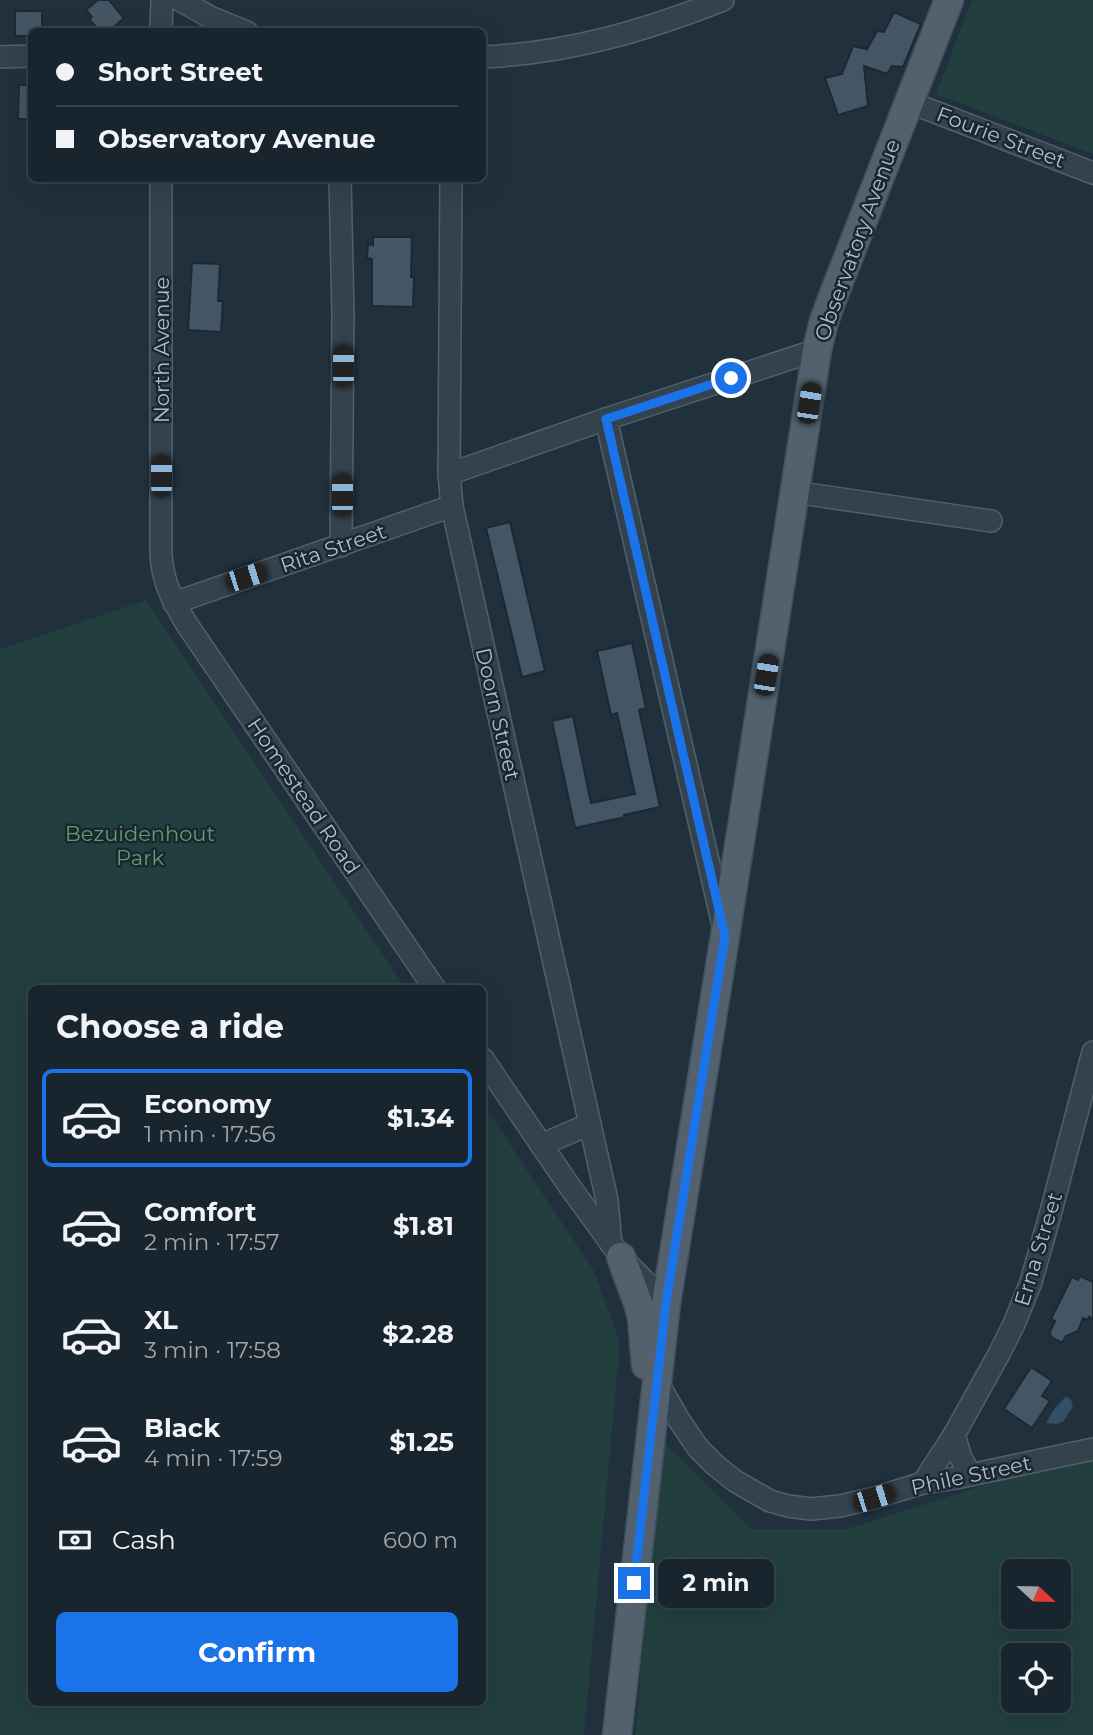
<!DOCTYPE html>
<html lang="en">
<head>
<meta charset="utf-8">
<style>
	body { margin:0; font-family:Montserrat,sans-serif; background:#25313a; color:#f1f3f6; height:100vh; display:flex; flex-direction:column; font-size:26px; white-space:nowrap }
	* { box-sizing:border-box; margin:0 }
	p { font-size:23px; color:#9fa5aa }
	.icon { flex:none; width:38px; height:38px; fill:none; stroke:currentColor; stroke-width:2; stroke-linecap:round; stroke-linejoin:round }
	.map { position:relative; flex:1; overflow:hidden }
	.details { position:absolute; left:28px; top:985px; width:458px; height:721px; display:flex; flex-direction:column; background:#18252e; border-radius:10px; box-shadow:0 7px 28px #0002,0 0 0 2px #36424a }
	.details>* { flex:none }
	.hud { position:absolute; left:28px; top:28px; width:458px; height:154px; border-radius:10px; box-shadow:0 7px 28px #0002,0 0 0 2px #36424a; display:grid; align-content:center; height:154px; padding:0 28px; background:#18252e }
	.needle { width:46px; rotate:112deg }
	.fabs { position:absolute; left:1001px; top:1559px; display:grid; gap:14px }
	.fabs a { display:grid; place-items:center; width:70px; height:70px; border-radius:10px; background:#18252e; box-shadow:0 7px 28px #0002,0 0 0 2px #36424a; font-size:35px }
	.end { position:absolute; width:32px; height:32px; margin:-16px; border:9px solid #1a73e8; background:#fff; box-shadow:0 0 0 4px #fff }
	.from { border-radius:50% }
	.bubble { position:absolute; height:49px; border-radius:10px; background:#18252e; box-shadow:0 7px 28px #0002,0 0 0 2px #36424a; font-size:23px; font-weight:700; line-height:49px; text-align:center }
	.car { position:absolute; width:21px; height:42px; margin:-21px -10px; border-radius:9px; box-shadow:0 0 5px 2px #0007; background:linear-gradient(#222 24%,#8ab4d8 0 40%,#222 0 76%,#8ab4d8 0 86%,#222 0) }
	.hud b { display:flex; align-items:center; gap:24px; height:66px; font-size:26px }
	.hud b+b { border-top:2px solid #36424a }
	.hud i { width:18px; height:18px; background:#f1f3f6 }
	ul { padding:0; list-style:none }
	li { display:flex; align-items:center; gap:21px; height:98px; margin:0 14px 10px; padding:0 14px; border:4px solid transparent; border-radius:10px }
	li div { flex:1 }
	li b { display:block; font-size:26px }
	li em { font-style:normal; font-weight:700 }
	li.selected { border-color:#1a73e8 }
	li>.icon { width:63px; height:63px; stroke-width:1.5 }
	h2 { padding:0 28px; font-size:32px; line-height:84px }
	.pay { display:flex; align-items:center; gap:18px; height:77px; padding:0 28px; font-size:26px }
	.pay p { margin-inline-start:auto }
	.button { display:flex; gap:14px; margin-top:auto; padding:14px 28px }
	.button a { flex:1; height:80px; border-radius:10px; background:#1a73e8; color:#fff; font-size:28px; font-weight:700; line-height:80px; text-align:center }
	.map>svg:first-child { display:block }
	.green { fill:#223e3e; fill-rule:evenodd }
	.water { fill:#324f66 }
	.building { fill:#445664; stroke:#1c2934; stroke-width:2 }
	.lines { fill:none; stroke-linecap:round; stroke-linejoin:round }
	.minor-casing { stroke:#52606b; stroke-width:24 }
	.major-casing { stroke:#404e59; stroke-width:31 }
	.minor { stroke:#34424d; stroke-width:21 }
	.major { stroke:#52616d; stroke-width:28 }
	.route { stroke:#1a73e8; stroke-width:9 }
	.labels { text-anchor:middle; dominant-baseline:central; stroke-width:5; stroke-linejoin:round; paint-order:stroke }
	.street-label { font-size:21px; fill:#afbdc9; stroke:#1a2732 }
	.park-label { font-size:21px; fill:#649c69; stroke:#1a2732 }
</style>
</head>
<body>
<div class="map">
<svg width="1093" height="1735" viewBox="0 0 1093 1735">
	<rect width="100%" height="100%" fill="#20313d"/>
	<g class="green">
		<path d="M972,0H1093V154L936,94Z"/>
		<path d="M146,600L406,989H32V1703H483V1104L594,1271L620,1343L584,1735H0V649Z"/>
		<path d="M662,1440L752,1529H847L1038,1468L1093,1458V1735H635ZM1013,1572H1059V1617H1013ZM1013,1656H1059V1701H1013Z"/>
	</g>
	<path class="water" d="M1066,1396L1071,1400L1073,1406L1063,1422L1056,1424L1046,1423L1053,1411Z"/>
	<g class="building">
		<path d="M98,0H109L124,18L108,32H100L89,19L92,17L86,10Z"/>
		<path d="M15,11H42V32H32V36H15Z"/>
		<path d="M894,12L921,24L903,67L892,66L887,74L864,66L868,106L838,115L825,78L842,74L853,46L867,49L877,31L884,32Z"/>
		<path d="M19,85H32V119H18Z"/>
		<path d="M373,237H412L411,277H414L413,307L372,306V259L367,258L368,244L373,245Z"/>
		<path d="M192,263L220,264L218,301H223L221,332L188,330Z"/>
		<path d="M510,522L545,671L522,677L486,528Z"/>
		<path d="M632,643L646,708L639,710L660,807L624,815L625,817L575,828L552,721L573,716L591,803L635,794L617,713L611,715L597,651Z"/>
		<path d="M1080,1276L1093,1282V1319L1089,1317L1088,1320L1083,1318L1078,1331L1066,1336L1062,1343L1051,1337V1335L1049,1334L1055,1321L1051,1319L1072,1277L1078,1280Z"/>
		<path d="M1031,1367L1052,1381L1042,1396L1050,1401L1032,1428L1004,1409Z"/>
	</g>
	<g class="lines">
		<defs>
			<g id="minor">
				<path d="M180,0L210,17L247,32"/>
				<path d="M161,32L162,0"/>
				<path d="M0,57L32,56"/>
				<path d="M483,57C569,53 644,31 723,0"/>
				<path d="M909,102L1093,173"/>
				<path d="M161,178V555C163,583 172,599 186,623L435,989"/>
				<path d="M340,178L343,314L341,546"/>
				<path d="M451,178L449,474L452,506L600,1169L607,1200L611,1244"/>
				<path d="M606,419L723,925"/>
				<path d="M449,474L606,419L817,350"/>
				<path d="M794,492L991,521"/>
				<path d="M174,603L452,506"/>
				<path d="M483,1059L570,1187L621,1257L666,1303"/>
				<path d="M541,1145L590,1124"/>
				<path d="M656,1380L679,1420L698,1448L715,1465L735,1481L770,1501L788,1506L811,1509L840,1506L874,1498L923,1483L956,1478L1093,1449"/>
				<path d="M954,1435L961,1458L971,1475"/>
				<path d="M923,1483L954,1435L999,1354L1014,1324L1031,1282L1050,1215L1093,1052"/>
			</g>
			<g id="major">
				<path d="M621,1257L638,1303L642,1317L646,1365"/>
				<path d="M617,1735L666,1303L725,936L817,350L824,321L834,294L949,0"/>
			</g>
		</defs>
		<use href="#minor" class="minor-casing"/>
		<use href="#major" class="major-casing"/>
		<use href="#minor" class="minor"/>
		<use href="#major" class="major"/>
	</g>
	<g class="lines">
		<path class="route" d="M634,1583L666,1303L725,936L606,419L731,378"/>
	</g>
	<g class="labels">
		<g class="street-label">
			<text transform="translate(1001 137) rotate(21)">Fourie Street</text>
			<text transform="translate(857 240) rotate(-70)">Observatory Avenue</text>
			<text transform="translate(161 350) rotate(-90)">North Avenue</text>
			<text transform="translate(333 548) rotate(-19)">Rita Street</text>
			<text transform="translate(498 714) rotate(77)">Doorn Street</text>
			<text transform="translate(304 796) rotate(56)">Homestead Road</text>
			<text transform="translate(1038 1249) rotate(-73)">Erna Street</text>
			<text transform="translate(971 1475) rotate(-12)">Phile Street</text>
		</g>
		<g class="park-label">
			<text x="140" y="833">Bezuidenhout<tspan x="140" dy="24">Park</tspan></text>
		</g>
	</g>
</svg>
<div class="fabs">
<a><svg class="needle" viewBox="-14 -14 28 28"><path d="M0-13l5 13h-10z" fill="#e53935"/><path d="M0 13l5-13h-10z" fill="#9fa5aa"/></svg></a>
<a><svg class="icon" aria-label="locate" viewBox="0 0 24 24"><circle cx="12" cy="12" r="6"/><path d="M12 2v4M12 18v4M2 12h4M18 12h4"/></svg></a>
</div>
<i class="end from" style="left:731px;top:378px"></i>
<i class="end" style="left:634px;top:1583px"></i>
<div class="bubble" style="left:658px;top:1559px;width:116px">2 min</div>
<i class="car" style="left:343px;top:366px;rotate:0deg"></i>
<i class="car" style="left:809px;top:403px;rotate:9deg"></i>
<i class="car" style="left:161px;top:476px;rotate:0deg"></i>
<i class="car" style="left:342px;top:495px;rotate:0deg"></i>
<i class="car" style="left:246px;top:577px;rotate:72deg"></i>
<i class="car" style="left:766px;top:675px;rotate:9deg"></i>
<i class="car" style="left:874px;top:1498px;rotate:72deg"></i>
<div class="hud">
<b><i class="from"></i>Short Street</b>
<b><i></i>Observatory Avenue</b>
</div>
<section class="details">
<h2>Choose a ride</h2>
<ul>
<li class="selected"><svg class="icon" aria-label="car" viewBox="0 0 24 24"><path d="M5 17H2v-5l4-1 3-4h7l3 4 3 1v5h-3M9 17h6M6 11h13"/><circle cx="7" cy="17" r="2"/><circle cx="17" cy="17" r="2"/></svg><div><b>Economy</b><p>1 min · 17:56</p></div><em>$1.34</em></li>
<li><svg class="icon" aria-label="car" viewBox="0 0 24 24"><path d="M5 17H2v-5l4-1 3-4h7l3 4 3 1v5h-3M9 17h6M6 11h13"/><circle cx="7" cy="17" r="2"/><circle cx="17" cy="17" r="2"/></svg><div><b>Comfort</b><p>2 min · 17:57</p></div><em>$1.81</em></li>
<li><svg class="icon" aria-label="car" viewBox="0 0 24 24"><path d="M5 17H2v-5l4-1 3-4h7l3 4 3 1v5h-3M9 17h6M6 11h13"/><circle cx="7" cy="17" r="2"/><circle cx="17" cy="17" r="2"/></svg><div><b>XL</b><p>3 min · 17:58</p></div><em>$2.28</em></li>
<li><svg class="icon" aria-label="car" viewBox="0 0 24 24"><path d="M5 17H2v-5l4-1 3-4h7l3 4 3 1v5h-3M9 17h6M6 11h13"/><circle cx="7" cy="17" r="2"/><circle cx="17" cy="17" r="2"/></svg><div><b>Black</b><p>4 min · 17:59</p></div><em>$1.25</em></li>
</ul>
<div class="pay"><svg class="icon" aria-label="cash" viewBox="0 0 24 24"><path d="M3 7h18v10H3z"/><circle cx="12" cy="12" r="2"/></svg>Cash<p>600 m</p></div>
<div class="button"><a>Confirm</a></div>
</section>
</div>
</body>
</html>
